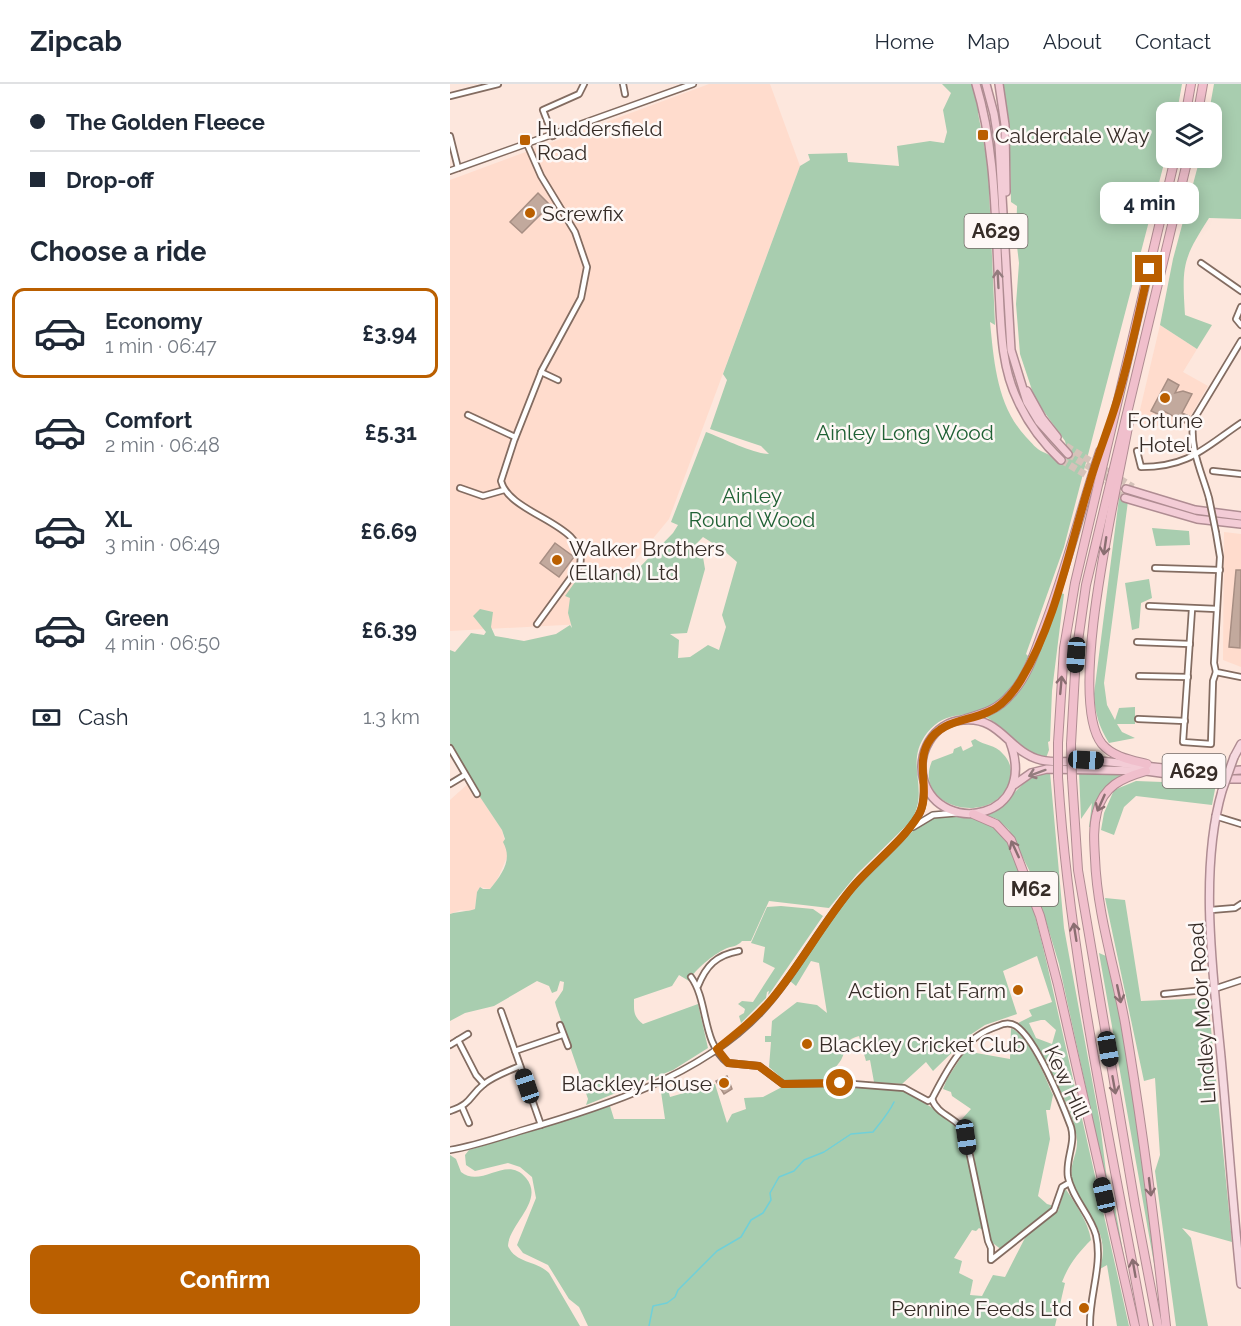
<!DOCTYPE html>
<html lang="en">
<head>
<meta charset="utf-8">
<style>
	body { margin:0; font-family:Raleway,sans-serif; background:#f6f6f7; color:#1f2937; height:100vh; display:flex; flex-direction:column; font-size:22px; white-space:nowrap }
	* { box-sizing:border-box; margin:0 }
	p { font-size:20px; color:#747a83 }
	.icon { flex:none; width:33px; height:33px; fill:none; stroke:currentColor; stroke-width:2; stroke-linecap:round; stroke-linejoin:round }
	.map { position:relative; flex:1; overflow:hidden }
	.panel { display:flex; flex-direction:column; background:#fff; width:450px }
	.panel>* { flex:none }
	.guide { display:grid; align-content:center; height:132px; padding:0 30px; background:#fff }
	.controls { position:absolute; left:706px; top:18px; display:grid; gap:12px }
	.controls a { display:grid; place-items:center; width:66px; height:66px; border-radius:12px; background:#fff; box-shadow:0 3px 15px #0003; font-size:30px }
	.end { position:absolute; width:27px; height:27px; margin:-14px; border:8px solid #ba5f00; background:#fff; box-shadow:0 0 0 3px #fff }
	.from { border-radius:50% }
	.bubble { position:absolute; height:42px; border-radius:12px; background:#fff; box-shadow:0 3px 15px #0003; font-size:20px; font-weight:700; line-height:42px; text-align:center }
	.car { position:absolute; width:18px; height:36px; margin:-18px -9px; border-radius:8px; box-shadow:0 0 4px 2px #0007; background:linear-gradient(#222 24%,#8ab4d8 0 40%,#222 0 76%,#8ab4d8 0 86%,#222 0) }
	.guide b { display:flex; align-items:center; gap:21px; height:57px; font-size:22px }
	.guide b+b { border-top:2px solid #e0e1e3 }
	.guide i { width:15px; height:15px; background:#1f2937 }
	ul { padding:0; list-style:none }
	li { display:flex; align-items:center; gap:18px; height:90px; margin:0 12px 9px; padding:0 18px; border:3px solid transparent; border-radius:12px }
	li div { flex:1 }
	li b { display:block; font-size:22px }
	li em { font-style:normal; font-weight:700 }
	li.current { border-color:#ba5f00 }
	li>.icon { width:54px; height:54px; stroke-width:1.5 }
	h2 { padding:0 30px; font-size:27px; line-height:72px }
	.pay { display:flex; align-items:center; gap:15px; height:66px; padding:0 30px; font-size:22px }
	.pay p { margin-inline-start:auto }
	.cta { display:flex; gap:12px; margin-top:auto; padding:12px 30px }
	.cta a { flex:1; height:69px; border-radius:12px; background:#ba5f00; color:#fff; font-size:24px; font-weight:700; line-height:69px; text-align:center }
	header { display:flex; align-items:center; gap:36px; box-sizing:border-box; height:84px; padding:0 30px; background:#fff; border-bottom:2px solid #e0e1e3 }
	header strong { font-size:28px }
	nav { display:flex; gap:33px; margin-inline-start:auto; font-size:21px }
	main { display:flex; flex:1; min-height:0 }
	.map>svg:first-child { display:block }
	.built { fill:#ffdccd }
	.green { fill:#a8cdaf; fill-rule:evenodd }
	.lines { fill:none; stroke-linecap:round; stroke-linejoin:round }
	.stream { stroke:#70d0d8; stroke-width:1.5 }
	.building { fill:#c2a99d; stroke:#a78e83; stroke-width:1.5 }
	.trunk-tunnel { stroke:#d5c2b9; stroke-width:7; stroke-dasharray:7 3.5; stroke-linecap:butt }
	.minor-casing { stroke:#836c61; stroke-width:8 }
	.tertiary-casing { stroke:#836c61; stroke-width:8 }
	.primary-casing { stroke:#af8c92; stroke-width:10 }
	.trunk-casing { stroke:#af8c92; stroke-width:10 }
	.motorway-casing { stroke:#af8c92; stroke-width:10 }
	.minor { stroke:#fff; stroke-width:4.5 }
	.tertiary { stroke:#fff; stroke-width:5 }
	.primary { stroke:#f6d9e0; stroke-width:7 }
	.trunk { stroke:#f3ccd6; stroke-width:7 }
	.motorway { stroke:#f0bfcc; stroke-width:8 }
	.minor-bridge-casing { stroke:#836c61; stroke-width:8; stroke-linecap:butt }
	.primary-bridge-casing { stroke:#af8c92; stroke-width:10; stroke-linecap:butt }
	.motorway-bridge-casing { stroke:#af8c92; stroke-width:10; stroke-linecap:butt }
	.minor-bridge { stroke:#fff; stroke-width:4.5 }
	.primary-bridge { stroke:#f6d9e0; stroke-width:7 }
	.motorway-bridge { stroke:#f0bfcc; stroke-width:8 }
	.oneway { stroke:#947c7e }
	.oneway2 { stroke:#8a6e71 }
	.route { stroke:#ba5f00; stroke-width:8 }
	.poi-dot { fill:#ba5f00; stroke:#fef8f6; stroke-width:2 }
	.labels { text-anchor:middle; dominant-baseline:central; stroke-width:5; stroke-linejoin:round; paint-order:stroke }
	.shield { fill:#fef8f6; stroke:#726965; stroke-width:1.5 }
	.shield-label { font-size:20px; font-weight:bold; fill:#362c27 }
	.poi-label { font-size:21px; fill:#362c27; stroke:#fef8f6; text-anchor:start }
	.park-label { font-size:21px; fill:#206135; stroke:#fef8f6 }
	.street-label { font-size:21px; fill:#362c27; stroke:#fef8f6 }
</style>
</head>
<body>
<header>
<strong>Zipcab</strong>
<nav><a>Home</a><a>Map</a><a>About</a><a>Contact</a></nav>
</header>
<main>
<section class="panel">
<div class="guide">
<b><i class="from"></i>The Golden Fleece</b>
<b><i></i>Drop-off</b>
</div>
<h2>Choose a ride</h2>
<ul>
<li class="current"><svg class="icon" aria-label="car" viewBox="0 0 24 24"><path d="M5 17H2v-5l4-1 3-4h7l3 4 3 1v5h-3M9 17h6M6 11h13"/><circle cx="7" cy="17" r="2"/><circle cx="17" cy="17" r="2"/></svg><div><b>Economy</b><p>1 min · 06:47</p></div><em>£3.94</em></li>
<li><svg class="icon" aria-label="car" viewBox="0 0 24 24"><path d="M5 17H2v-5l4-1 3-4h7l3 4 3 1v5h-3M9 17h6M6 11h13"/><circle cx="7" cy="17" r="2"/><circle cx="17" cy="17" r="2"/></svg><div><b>Comfort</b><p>2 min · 06:48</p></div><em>£5.31</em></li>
<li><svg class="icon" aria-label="car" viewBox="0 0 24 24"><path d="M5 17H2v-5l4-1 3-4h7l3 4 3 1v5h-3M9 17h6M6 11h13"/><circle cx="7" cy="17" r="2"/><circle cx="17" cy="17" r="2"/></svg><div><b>XL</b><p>3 min · 06:49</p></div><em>£6.69</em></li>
<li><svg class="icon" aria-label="car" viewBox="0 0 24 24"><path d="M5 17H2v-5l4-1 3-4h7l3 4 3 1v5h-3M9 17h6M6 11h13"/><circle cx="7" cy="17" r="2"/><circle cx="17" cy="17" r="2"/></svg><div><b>Green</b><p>4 min · 06:50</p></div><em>£6.39</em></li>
</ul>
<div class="pay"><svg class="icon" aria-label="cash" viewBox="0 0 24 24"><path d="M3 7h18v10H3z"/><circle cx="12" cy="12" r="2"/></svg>Cash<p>1.3 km</p></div>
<div class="cta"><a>Confirm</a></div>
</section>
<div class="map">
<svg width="791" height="1242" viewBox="0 0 791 1242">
	<rect width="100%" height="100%" fill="#fde7dd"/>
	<g class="built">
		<path d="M259,0H320L350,82L219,435L133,540L0,547V96Z"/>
		<path d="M710,241L747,265L733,288L758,302L736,340L691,343L689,330Z"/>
		<path d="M774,448L791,450V583L773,576Z"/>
		<path d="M20,698L52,746L58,771L47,796L40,805L30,803L27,808L25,825L20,827L11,826L0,830V716Z"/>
	</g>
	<g class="green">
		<path d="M492,0H522L531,27L528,29L538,81L545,241L540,238C544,278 547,322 576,353C582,359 586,365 593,368C601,371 605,376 614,377L619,373L615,357L585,315L570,270L566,220L569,179L566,154L567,122L561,118L560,75L551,0H732L727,28H717V68L614,463L576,570L578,572C570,592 561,613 541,624C519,635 497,624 477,649C453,680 481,704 461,737L407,790L379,824L319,817L301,857H292C287,863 281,862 275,865C263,871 245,885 239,897L229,891L222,902L184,915C184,927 183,932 193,940L248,920L258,964L223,986L136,1021L138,1015L106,922L105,918L113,906L114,898L110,897L107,907L102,909L99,902L87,897L44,922L15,929L0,937V830C9,827 17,828 25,825L27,808L30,803L33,805H40C52,790 63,776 53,758L55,755L52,746L20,698L11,676L0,659V566L5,568L21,549L34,551L36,548L23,532L30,525L43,528L41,543L45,552L74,557L106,550L120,541L122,544L118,529L120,514L115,512L138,480L150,489L154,487C168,490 176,484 186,487L223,449L228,441L221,438L256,348C272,354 304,370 319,370L311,362L260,345L277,296L273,290L350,82L360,76L358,70L397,69L398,78L449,82L447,62L480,57L494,59L497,48L493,26L501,9ZM253,453L272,465L287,478L272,531L276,543L269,566L258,561L240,573L228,574L229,556L220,550L237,549L255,485L253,473L241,465Z"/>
		<path d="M764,0H791V135L759,134C732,176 732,182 735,231L762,241L747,265L710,241L723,175L750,74H762V28H759Z"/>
		<path d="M669,414L678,417L654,599L657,621L665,636L669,624L685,623V640H667L672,648L685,654L659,659C649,643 645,629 644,610Z"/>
		<path d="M702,444L739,447L740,461L706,462Z"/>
		<path d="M699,495L702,514L691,519L689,544L682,546L675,499Z"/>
		<path d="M611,509L614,510L602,607L600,657L598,658L599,666L596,674C570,669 559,645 536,633C577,611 595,551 611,509Z"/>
		<path d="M525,655C535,662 545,660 553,670C561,678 563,689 559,699C542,744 462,723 482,677L503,669L504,665L511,662L513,667L523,662L521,657Z"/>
		<path d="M600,688L614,844L650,1039L657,1096H660L681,1211L609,880L592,824L582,792L559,746L547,735L536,731C562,720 570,691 600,688Z"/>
		<path d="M629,688L678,689C652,706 646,712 641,743H639L642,719L631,735Z"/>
		<path d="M686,697L766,700L762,721L686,712L674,723L664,751L651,746L654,729L664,706Z"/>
		<path d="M498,731C512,733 531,733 543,741C570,759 589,847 597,880L679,1242H667L657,1181L650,1185C663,1140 628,1129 622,1095C619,1082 627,1071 627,1059C629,1031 587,961 568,939L582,932L579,926L602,918L587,872L553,887L567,930L535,941L520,951L483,987L476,978L452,1000L424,998L420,976L416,977L409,952C391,957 398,964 391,976C387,983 379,989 374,995L335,997L319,983L321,958H315V952H321L322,937L347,918L367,921L377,929L369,879L361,877L346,902L340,897L388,826L427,780L475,736ZM591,936H595L606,946L602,960L586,954L579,939Z"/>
		<path d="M655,814L675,816L691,917L758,914L782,1158L732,1144L741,1154L758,1242H726L705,1087L710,1071L705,994L694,997Z"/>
		<path d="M331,822L363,825L373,832L320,909L318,911L319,907L317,908L316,914L291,939L289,932L294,929L295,925L288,920L292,917L303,918L325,884L313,878L315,863L301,859L317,823Z"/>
		<path d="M656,859L674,951L693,1078L706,1191L649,869L656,872L654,860Z"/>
		<path d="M561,944C579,952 595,993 603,1011L600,1026H596L600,1055L588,1112L597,1120L604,1122L552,1166L540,1157L526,1090L521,1044L511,1036L521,1025L502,1012L501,1008L493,1005L497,995L515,967L560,975Z"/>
		<path d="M216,999L220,1013L265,1000L277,1039L282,1030L296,1025L294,1014L313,1013L332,1003L372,1001L378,1002V1011H389L388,1002H393L454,1007L481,1023L511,1046L534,1143L533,1146L529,1144L526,1147L522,1146L504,1174L512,1177L509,1189L523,1196L520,1211L532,1212L543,1191L555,1193L577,1150L608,1127L615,1104C626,1121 638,1137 641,1156C628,1169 619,1180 612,1198L615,1199L605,1242H138L129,1223L119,1215L98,1181L73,1169L67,1161L86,1114L82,1093L70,1083L58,1079L25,1087L16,1081L15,1071L19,1066L160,1022L164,1035H215L210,1001Z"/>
		<path d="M0,1071L6,1075L11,1088C32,1105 56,1070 76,1094C95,1117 59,1140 58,1162C66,1180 86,1176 99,1189L130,1242H0Z"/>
	</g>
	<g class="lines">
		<path class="stream" d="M199,1242L203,1222L217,1219L225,1213L228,1206L267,1167L291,1153L301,1136L313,1129L321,1116L320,1109L329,1093L344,1087L354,1076L374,1068L401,1050L423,1048C430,1039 439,1029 444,1018"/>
	</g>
	<g class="building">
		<path d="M88,109L100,121L72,149L60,138Z"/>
		<path d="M718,295L729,301L725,309L733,307L742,310L732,329L739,332L735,339L714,327L712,332L701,327Z"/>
		<path d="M105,459L124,473L109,493L90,479Z"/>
		<path d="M786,486H791L790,564L779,563Z"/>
		<path d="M277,992L282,1005L274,1010L266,997Z"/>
	</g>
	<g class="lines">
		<g class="trunk-tunnel">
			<path d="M616,362L683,403"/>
			<path d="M618,370L676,405"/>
			<path d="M611,376L675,414"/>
		</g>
		<defs>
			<g id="minor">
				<path d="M173,0L175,10"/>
				<path d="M0,12L48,0"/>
				<path d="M0,52L8,84"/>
				<path d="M103,52L93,26L129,10L134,0"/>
				<path d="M77,60L91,92L125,148L137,183L131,214L92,286L64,357L51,397C60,432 139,439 130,481L87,540"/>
				<path d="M751,179L791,207"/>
				<path d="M791,223L786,235L791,241"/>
				<path d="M91,288L108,296"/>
				<path d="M18,331L65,353"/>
				<path d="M687,367L691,383C739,383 754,364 791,339"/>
				<path d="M763,387L791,390"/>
				<path d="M10,404L33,412L54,406"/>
				<path d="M759,414C752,389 738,361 744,335L791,257"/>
				<path d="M766,449L770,473L764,579L766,588L791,593"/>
				<path d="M705,484L770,486"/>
				<path d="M699,522L767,525"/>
				<path d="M742,525L733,658L761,660L763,597L766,588"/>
				<path d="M687,558L740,560"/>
				<path d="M689,592L738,593"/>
				<path d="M688,635L735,637"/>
				<path d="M0,664L27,710"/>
				<path d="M0,700L15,691"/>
				<path d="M765,732L791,740"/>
				<path d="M761,826L785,824L791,820"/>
				<path d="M241,893C259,918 251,958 278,979L309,982L333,1000L390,999L454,1004L478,1017L482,1015"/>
				<path d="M248,902C256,882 266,871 289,867"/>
				<path d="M714,910L764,905"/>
				<path d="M51,927L91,1041"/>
				<path d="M110,941L118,962"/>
				<path d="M8,956L26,991L34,1000"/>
				<path d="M0,961L18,950"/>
				<path d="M65,967L112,951"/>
				<path d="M482,1015C498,984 513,953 548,942C554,939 560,938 566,942C586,955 612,1019 621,1043C626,1060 615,1075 618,1093C622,1114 640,1130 646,1151C653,1181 639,1212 640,1242"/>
				<path d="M482,1015C487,1031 508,1034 515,1048L538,1157L541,1164V1176L604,1126L612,1103L619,1099"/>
				<path d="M12,1023L19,1039"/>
				<path d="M0,1027C23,1019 18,1013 34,1000C44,992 58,987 70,982"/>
			</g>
			<g id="tertiary">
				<path d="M0,87L243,0"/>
				<path d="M463,743L483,731L507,729"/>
				<path d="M764,905L791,896"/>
				<path d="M0,1066C24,1062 47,1054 70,1047C153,1023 251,992 311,928C346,890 369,843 402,804C419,783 463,748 471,726C474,717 474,708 474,699"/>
			</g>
			<g id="primary">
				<path d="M784,673L791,660"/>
				<path d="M772,707C749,786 763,891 771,973C778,1049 783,1124 791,1200"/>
			</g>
			<g id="trunk">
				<path d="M526,0C546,66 545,136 549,205C551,242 551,283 568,317C578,339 593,359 611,376"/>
				<path d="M536,0L544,30L549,61L561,266L577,318L589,338L618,370"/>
				<path d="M549,0L555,41L556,108"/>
				<path d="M577,307L592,334L607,353"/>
				<path d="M676,405L745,426L791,432"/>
				<path d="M675,414L747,435L791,440"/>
				<path d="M560,658C589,736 491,752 474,697C466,670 483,638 513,636C551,632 558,668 591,676C609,680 631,676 650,677C697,681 744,691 791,686"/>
				<path d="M564,701L581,689L597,685L696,687L754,695H791"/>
			</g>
			<g id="motorway">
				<path d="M736,28L741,0"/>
				<path d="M748,28L753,0"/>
				<path d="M680,332C670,393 615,614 652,660C663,673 681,676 697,680"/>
				<path d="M512,636C531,630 547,627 560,611C577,594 585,568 593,546C616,487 630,427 650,367"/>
				<path d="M608,659L614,564L625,499L725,74"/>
				<path d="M621,660L626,571L636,501L738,74"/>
				<path d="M696,687C672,694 653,702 647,728C643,743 644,758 645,774C647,830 665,884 675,939C692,1040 705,1141 716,1242"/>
				<path d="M608,693C620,878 661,1060 694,1242"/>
				<path d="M622,694L628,786L685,1121L708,1242"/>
				<path d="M523,730L546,740L561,756L590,832L608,901L685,1242"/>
			</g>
		</defs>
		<use href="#minor" class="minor-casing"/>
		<use href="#tertiary" class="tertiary-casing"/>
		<use href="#primary" class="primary-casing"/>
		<use href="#trunk" class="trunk-casing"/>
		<use href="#motorway" class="motorway-casing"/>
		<use href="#minor" class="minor"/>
		<use href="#tertiary" class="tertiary"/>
		<use href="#primary" class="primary"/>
		<use href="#trunk" class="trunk"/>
		<use href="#motorway" class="motorway"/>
		<defs>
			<path id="minor-bridge" d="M759,414L766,449"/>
			<path id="primary-bridge" d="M772,707L784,673"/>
			<g id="motorway-bridge">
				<path d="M608,659V693"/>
				<path d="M621,660L622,694"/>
			</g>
		</defs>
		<use href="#minor-bridge" class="minor-bridge-casing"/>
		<use href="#primary-bridge" class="primary-bridge-casing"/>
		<use href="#motorway-bridge" class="motorway-bridge-casing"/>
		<use href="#minor-bridge" class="minor-bridge"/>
		<use href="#primary-bridge" class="primary-bridge"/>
		<use href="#motorway-bridge" class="motorway-bridge"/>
	</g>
	<defs><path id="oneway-shaft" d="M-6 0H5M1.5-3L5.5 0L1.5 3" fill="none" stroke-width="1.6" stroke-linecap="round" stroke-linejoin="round" transform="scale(1.5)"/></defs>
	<g class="oneway">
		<use href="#oneway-shaft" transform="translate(548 195) rotate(-93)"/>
		<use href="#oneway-shaft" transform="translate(587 689) rotate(160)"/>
	</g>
	<g class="oneway2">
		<use href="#oneway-shaft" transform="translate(655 462) rotate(98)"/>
		<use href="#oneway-shaft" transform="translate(611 601) rotate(-85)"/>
		<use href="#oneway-shaft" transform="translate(651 719) rotate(114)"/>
		<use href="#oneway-shaft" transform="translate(565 765) rotate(-115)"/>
		<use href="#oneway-shaft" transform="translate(625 848) rotate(-99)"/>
		<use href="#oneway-shaft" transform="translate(669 910) rotate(78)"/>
		<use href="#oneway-shaft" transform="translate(664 1001) rotate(80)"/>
		<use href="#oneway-shaft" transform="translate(700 1103) rotate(83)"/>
		<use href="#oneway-shaft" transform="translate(684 1184) rotate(-100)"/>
	</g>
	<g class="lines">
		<path class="route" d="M390,999L333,1000L309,982L278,979L267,965C287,949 306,934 322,915C351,880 373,839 402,804C421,781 453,757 468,732C482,709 465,682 478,659C491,636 516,638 538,628C553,622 563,609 571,596C606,538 619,465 639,401C646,376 656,351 664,326C679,280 688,232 699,185"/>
	</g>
	<g class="poi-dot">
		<rect x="527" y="45" width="12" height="12" rx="3"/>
		<rect x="69" y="50" width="12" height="12" rx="3"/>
		<circle cx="80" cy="129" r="6"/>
		<circle cx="715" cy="314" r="6"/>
		<circle cx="107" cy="476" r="6"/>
		<circle cx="568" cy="906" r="6"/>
		<circle cx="357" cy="960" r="6"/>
		<circle cx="274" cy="999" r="6"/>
		<circle cx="634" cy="1224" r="6"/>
	</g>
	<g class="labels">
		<g class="shield">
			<rect x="514.5" y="130" width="63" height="34" rx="4.5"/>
			<rect x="712.5" y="670" width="63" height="34" rx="4.5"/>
			<rect x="554" y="788" width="54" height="34" rx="4.5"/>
		</g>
		<g class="shield-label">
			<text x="546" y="147">A629</text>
			<text x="744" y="687">A629</text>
			<text x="581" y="805">M62</text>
		</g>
		<g class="poi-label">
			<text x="87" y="44">Huddersfield<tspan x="87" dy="24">Road</tspan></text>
			<text x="545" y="51">Calderdale Way</text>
			<text x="92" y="129">Screwfix</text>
			<text x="715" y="336" text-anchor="middle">Fortune<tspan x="715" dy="24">Hotel</tspan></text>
			<text x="119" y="464">Walker Brothers<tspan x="119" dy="24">(Elland) Ltd</tspan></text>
			<text x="556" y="906" text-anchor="end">Action Flat Farm</text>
			<text x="369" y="960">Blackley Cricket Club</text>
			<text x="262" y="999" text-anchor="end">Blackley House</text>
			<text x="622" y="1224" text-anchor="end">Pennine Feeds Ltd</text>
		</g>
		<g class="park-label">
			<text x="455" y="348">Ainley Long Wood</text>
			<text x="302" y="411">Ainley<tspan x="302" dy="24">Round Wood</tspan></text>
		</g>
		<g class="street-label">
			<text transform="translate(752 929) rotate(-94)">Lindley Moor Road</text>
			<text transform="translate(617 998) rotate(65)">Kew Hill</text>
		</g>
	</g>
</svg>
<div class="controls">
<a><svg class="icon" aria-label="layers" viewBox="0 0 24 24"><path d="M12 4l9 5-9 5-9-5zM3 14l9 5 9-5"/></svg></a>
</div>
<i class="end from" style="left:390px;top:999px"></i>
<i class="end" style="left:699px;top:185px"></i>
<div class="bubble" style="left:650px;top:98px;width:99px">4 min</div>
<i class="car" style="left:626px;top:571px;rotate:184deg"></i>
<i class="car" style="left:636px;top:676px;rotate:93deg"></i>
<i class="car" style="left:658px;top:965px;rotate:170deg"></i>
<i class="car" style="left:77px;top:1002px;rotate:341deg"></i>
<i class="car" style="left:516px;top:1053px;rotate:172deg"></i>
<i class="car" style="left:654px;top:1111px;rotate:347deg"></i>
</div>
</main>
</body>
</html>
